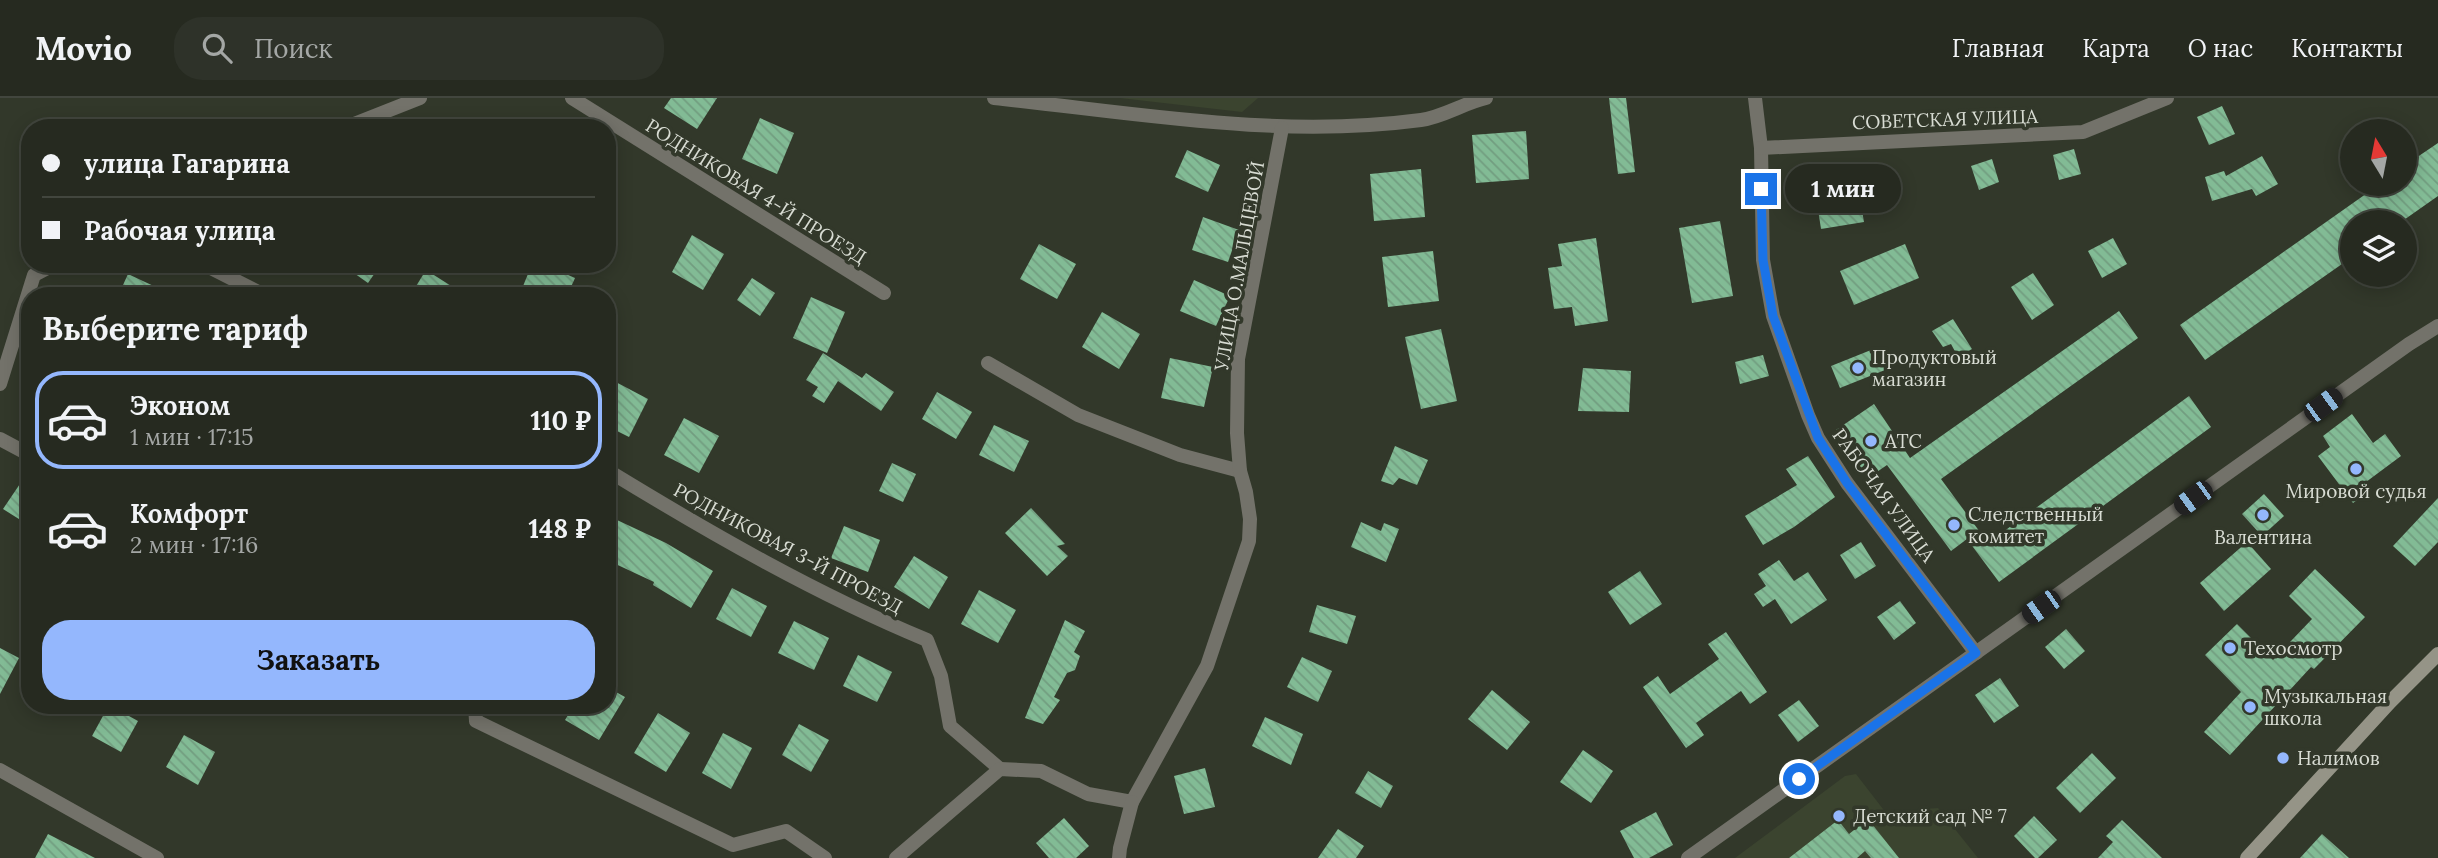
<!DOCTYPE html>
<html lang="ru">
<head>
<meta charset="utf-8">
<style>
	body { margin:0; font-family:Lora,serif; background:#2e3229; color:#f1f3f6; height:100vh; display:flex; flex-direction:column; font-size:26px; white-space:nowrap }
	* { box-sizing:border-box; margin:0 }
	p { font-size:23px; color:#a4a7a5 }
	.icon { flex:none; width:38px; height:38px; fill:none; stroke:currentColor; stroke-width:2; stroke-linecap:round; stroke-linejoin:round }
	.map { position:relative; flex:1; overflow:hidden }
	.panel { position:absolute; left:21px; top:189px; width:595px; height:427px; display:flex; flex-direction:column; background:#262a20; border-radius:28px; box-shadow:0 4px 18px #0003,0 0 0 2px #42463e }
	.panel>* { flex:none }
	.guide { position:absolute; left:21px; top:21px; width:595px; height:154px; border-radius:28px; box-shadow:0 4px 18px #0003,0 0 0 2px #42463e; display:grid; align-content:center; height:154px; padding:0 21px; background:#262a20 }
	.needle { width:46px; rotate:350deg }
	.tools { position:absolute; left:2340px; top:21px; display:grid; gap:14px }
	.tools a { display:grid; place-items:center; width:77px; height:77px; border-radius:50%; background:#262a20; box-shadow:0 4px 18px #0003,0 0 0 2px #42463e; font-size:35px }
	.end { position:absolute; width:32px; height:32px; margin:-16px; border:9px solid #1a73e8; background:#fff; box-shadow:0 0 0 4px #fff }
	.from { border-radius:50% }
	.bubble { position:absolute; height:49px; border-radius:24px; background:#262a20; box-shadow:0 4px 18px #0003,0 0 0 2px #42463e; font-size:23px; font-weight:700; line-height:49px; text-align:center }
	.car { position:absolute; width:21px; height:42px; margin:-21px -10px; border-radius:9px; box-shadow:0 0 5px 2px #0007; background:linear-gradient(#222 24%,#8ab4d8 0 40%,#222 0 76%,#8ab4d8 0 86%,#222 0) }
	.guide b { display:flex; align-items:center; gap:24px; height:66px; font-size:26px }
	.guide b+b { border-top:2px solid #42463e }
	.guide i { width:18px; height:18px; background:#f1f3f6 }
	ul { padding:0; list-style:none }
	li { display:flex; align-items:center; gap:21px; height:98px; margin:0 14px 10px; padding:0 7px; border:4px solid transparent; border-radius:28px }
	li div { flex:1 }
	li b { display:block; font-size:26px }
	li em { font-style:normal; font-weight:700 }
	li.current { border-color:#94b7fd }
	li>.icon { width:63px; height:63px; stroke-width:1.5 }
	h2 { padding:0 21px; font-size:32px; line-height:84px }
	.primary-button { display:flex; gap:14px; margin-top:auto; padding:14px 21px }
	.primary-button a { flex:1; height:80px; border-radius:28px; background:#94b7fd; color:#111; font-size:28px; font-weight:700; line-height:80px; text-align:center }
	header { display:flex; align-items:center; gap:42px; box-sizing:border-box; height:98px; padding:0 35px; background:#262a20; border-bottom:2px solid #42463e }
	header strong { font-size:33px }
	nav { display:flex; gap:38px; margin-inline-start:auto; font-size:24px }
	.search { width:490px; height:63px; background:#2e3229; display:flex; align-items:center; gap:18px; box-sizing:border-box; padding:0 24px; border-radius:28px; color:#a4a7a5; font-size:26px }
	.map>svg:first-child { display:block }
	.built { fill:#3b442f }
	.building { fill:url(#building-back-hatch) }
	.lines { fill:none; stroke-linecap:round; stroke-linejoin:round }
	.minor { stroke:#73726a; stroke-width:14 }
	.secondary { stroke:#959487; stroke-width:14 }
	.route { stroke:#1a73e8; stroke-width:9 }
	.poi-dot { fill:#94b7fd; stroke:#32382a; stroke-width:2.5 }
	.labels { text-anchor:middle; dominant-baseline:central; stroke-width:7; stroke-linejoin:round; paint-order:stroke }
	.street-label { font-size:19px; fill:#d8dcd3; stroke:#32382a }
	.poi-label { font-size:19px; fill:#d8dcd3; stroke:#32382a; text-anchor:start }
</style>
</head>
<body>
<header>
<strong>Movio</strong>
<div class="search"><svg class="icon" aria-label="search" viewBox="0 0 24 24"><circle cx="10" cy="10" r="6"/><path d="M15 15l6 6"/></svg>Поиск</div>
<nav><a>Главная</a><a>Карта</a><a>О нас</a><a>Контакты</a></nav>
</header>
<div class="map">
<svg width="2438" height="760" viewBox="0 0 2438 760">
	<defs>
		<pattern id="building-back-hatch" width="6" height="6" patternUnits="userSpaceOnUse" patternTransform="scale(1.75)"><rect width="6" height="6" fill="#82bb95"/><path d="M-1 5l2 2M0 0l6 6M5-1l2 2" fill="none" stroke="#729d80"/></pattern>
	</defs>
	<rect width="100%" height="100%" fill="#32382a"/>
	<g class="built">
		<path d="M1120,0H1258L1242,14Z"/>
		<path d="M1856,676L1893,724L1902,725L1925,711L1938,710L1978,760H1735L1845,678Z"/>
	</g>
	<g class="building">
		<path d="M671,0H717L697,31L664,10Z"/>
		<path d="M1609,0H1626L1635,74L1618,76Z"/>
		<path d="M2222,8L2235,36L2209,47L2197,19Z"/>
		<path d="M760,20L794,35L777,76L742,61Z"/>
		<path d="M1526,33L1529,81L1476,85L1472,37Z"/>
		<path d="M2438,45V98L2401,124H2352V159L2205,262L2180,227L2380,86H2404V68Z"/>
		<path d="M2074,51L2081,76L2059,82L2053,57Z"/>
		<path d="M1187,52L1220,67L1208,94L1175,79Z"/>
		<path d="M2262,58L2278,86L2256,98L2252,91L2212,103L2205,79L2224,73L2226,78Z"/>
		<path d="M1992,61L1999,84L1979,92L1971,68Z"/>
		<path d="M1421,71L1425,119L1374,123L1370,76Z"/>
		<path d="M1856,78L1864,124L1821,131L1814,85Z"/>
		<path d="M1203,119L1239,132L1228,164L1192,152Z"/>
		<path d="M1720,123L1733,198L1692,205L1679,130Z"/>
		<path d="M692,137L724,156L703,192L672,174Z"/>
		<path d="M1596,140L1608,223L1575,228L1572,209L1554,211L1548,170L1562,168L1558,146Z"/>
		<path d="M2113,140L2127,166L2102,180L2088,153Z"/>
		<path d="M1039,146L1076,166L1057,201L1020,181Z"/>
		<path d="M1905,146L1919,180L1854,207L1840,173Z"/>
		<path d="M1433,153L1439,203L1388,209L1382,159Z"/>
		<path d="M341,166H381L368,185Z"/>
		<path d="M532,166H543L575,180L567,198H519Z"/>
		<path d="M426,172L467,198H410Z"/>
		<path d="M2033,175L2054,207L2032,222L2011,189Z"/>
		<path d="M128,176L175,198H118Z"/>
		<path d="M752,180L775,195L760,218L737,202Z"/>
		<path d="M1194,182L1230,198L1216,228L1180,213Z"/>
		<path d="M811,199L845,214L827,255L793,240Z"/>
		<path d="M2119,213L2138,240L1941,381L1988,445L2189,298L2211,329L1999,484L1967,441L1951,453L1887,367L1868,380L1836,332L1874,306L1910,360Z"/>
		<path d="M1102,214L1140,236L1119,271L1082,249Z"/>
		<path d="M1953,221L1972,251L1958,259L1951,246L1943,249L1932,233Z"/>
		<path d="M1441,231L1457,303L1421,311L1405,239Z"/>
		<path d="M1876,250L1885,272L1840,290L1831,268Z"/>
		<path d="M823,255L862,280L866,275L894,294L881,313L838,283L824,305L812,298L818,289L806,282Z"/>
		<path d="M1763,257L1769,278L1740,286L1735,264Z"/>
		<path d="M1170,260L1213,269L1204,309L1161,300Z"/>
		<path d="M1583,270L1631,273L1629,314L1578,313Z"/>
		<path d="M612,282L648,301L629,339L607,328V292Z"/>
		<path d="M937,294L972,314L956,341L922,321Z"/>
		<path d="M2352,316L2373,345L2385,336L2401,358L2366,384L2372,391L2353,405L2318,358L2330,349L2323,338Z"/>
		<path d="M684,320L719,338L699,375L664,357Z"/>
		<path d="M994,327L1029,343L1014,374L979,357Z"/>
		<path d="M1395,348L1428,362L1417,387L1399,380L1393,387L1381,383Z"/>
		<path d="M1808,358L1835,399L1794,429L1763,447L1745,418L1797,387L1786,371Z"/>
		<path d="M892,365L916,376L903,404L879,393Z"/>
		<path d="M30,371V428L3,411Z"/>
		<path d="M2264,396L2284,418L2262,438L2242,416Z"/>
		<path d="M2438,400V444L2415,468L2393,448Z"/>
		<path d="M1031,410L1065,446L1057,448L1068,458L1047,478L1005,435Z"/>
		<path d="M617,422L666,445L713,473L691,510L653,487L654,484L607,462V442Z"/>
		<path d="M1361,424L1381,433L1384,425L1399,431L1386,464L1351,449Z"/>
		<path d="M844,428L880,442L868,474L831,460Z"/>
		<path d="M1861,444L1876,468L1855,481L1840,457Z"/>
		<path d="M2247,444L2271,471L2224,513L2200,485Z"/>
		<path d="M914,458L948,479L929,511L894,489Z"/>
		<path d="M1779,462L1794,483L1808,474L1827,502L1791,526L1775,501L1763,509L1754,496L1766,488L1758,476Z"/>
		<path d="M2315,471L2365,519L2314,571L2311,569L2230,657L2204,634L2241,594L2205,557L2237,526L2273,562L2312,521L2289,498Z"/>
		<path d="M1640,473L1662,506L1630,527L1608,494Z"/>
		<path d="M732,490L767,508L751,539L716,521Z"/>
		<path d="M979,492L1016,512L998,545L961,526Z"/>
		<path d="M1900,503L1916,525L1894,542L1877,519Z"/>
		<path d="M1317,507L1356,518L1347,546L1309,534Z"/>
		<path d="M1065,522L1085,533L1074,554L1080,558L1075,572L1067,575L1054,599L1060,602L1043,626L1025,620Z"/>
		<path d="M794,523L829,540L814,572L778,555Z"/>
		<path d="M2066,531L2085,553L2064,571L2045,549Z"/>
		<path d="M1726,534L1767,594L1750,606L1741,593L1696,625L1704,637L1686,650L1643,589L1658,578L1670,596L1719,561L1708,546Z"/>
		<path d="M0,550L19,560L0,596Z"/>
		<path d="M858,557L892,574L877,604L843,588Z"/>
		<path d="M1302,559L1332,573L1318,604L1287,589Z"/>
		<path d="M2000,580L2019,608L1994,625L1975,597Z"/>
		<path d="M607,589L625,599L599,642L565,622L574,607H607Z"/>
		<path d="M1492,592L1530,624L1507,652L1468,621Z"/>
		<path d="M1799,602L1819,628L1798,644L1778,617Z"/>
		<path d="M109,607L138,623L121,654L92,638Z"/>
		<path d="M658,615L690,635L666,674L634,655Z"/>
		<path d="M1265,619L1303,636L1291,667L1252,648Z"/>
		<path d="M799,626L829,642L811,674L782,657Z"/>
		<path d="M723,635L752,650L731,691L702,675Z"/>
		<path d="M184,637L215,654L198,687L166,669Z"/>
		<path d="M1583,652L1613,673L1591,705L1560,684Z"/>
		<path d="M2092,655L2116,680L2080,715L2056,690Z"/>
		<path d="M1205,670L1215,709L1184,716L1174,678Z"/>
		<path d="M1368,673L1393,688L1381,710L1355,695Z"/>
		<path d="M1656,714L1673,747L1649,760H1634L1620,733Z"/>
		<path d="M2034,718L2057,742L2038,760H2035L2014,738Z"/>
		<path d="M1064,720L1089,748L1076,760H1049L1036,745Z"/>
		<path d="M1868,721L1899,760H1871L1865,753L1857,760H1789L1838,722L1849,736Z"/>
		<path d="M2122,722L2162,760H2098L2113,744L2106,738Z"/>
		<path d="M1338,731L1364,748L1356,760H1318Z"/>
		<path d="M48,736L95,760H35Z"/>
		<path d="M2322,736L2349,760H2300Z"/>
	</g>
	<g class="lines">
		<g class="minor">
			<path d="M572,0L884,195"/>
			<path d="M994,0C1136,15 1278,41 1421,22C1443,19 1464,5 1486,0"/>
			<path d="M1755,0L1761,50L1763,162L1773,218L1808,317L1818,340L1847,385L1976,555"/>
			<path d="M344,30L420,0"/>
			<path d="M1761,50L2083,34L2167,0"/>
			<path d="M203,166L266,198"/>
			<path d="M988,265L1078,317L1180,357L1240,373"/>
			<path d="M0,286L34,177L55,166"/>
			<path d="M0,341L30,357"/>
			<path d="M607,372C710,435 816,496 927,542L941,578L950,628L1000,671"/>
			<path d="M475,607L476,623L733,747L786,733L825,760"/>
			<path d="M0,672L157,760"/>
			<path d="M896,760L1000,671L1041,673L1088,696L1132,704L1207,568L1249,443L1250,421L1246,394L1240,373L1237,335L1238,261L1282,30"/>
			<path d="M1119,760L1120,750L1132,704"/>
			<path d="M1688,760L2409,246L2438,228"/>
		</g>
		<path class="secondary" d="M2247,760L2390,604L2438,556"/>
	</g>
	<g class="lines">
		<path class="route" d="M1761,91L1763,162L1773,218L1818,340L1847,385L1976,555L1799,681"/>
	</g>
	<g class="poi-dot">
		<circle cx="1858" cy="270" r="7"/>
		<circle cx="1871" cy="343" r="7"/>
		<circle cx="2356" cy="371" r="7"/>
		<circle cx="2263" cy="417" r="7"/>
		<circle cx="1954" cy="427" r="7"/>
		<circle cx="2230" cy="550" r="7"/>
		<circle cx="2250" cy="609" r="7"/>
		<circle cx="2283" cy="660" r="7"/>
		<circle cx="1839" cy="718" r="7"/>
	</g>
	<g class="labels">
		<g class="street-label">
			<text transform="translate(1945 21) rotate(-2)">СОВЕТСКАЯ УЛИЦА</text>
			<text transform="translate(756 93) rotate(32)">РОДНИКОВАЯ 4-Й ПРОЕЗД</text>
			<text transform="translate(1239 168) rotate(-80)">УЛИЦА О.МАЛЬЦЕВОЙ</text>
			<text transform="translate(1884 397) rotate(54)">РАБОЧАЯ УЛИЦА</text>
			<text transform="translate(788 450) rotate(28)">РОДНИКОВАЯ 3-Й ПРОЕЗД</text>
		</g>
		<g class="poi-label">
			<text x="1872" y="259">Продуктовый<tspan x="1872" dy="22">магазин</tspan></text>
			<text x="1885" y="343">АТС</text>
			<text x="2356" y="393" text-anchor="middle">Мировой судья</text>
			<text x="1968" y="416">Следственный<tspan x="1968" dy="22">комитет</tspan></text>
			<text x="2263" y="439" text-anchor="middle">Валентина</text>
			<text x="2244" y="550">Техосмотр</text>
			<text x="2264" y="598">Музыкальная<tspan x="2264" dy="22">школа</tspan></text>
			<text x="2297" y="660">Налимов</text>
			<text x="1853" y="718">Детский сад № 7</text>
		</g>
	</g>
</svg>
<div class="tools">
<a><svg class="needle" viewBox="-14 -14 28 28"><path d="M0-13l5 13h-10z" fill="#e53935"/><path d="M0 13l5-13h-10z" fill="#a4a7a5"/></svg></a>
<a><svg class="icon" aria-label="layers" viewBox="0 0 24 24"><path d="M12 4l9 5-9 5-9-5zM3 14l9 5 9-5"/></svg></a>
</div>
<i class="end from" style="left:1799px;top:681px"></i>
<i class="end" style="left:1761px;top:91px"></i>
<div class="bubble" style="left:1785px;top:66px;width:116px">1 мин</div>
<i class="car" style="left:2323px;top:307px;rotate:54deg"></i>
<i class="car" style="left:2193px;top:400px;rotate:234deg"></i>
<i class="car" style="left:2041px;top:509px;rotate:235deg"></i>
<div class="guide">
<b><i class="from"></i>улица Гагарина</b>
<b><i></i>Рабочая улица</b>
</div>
<section class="panel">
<h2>Выберите тариф</h2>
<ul>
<li class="current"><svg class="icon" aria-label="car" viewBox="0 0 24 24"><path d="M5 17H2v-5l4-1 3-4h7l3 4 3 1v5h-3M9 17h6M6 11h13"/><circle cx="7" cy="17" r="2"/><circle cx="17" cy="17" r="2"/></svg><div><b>Эконом</b><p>1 мин · 17:15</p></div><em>110 ₽</em></li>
<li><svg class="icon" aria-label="car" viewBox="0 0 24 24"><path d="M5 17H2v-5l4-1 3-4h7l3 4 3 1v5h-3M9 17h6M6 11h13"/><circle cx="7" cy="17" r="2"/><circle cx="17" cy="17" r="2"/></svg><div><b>Комфорт</b><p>2 мин · 17:16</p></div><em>148 ₽</em></li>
</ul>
<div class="primary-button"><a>Заказать</a></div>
</section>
</div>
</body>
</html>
